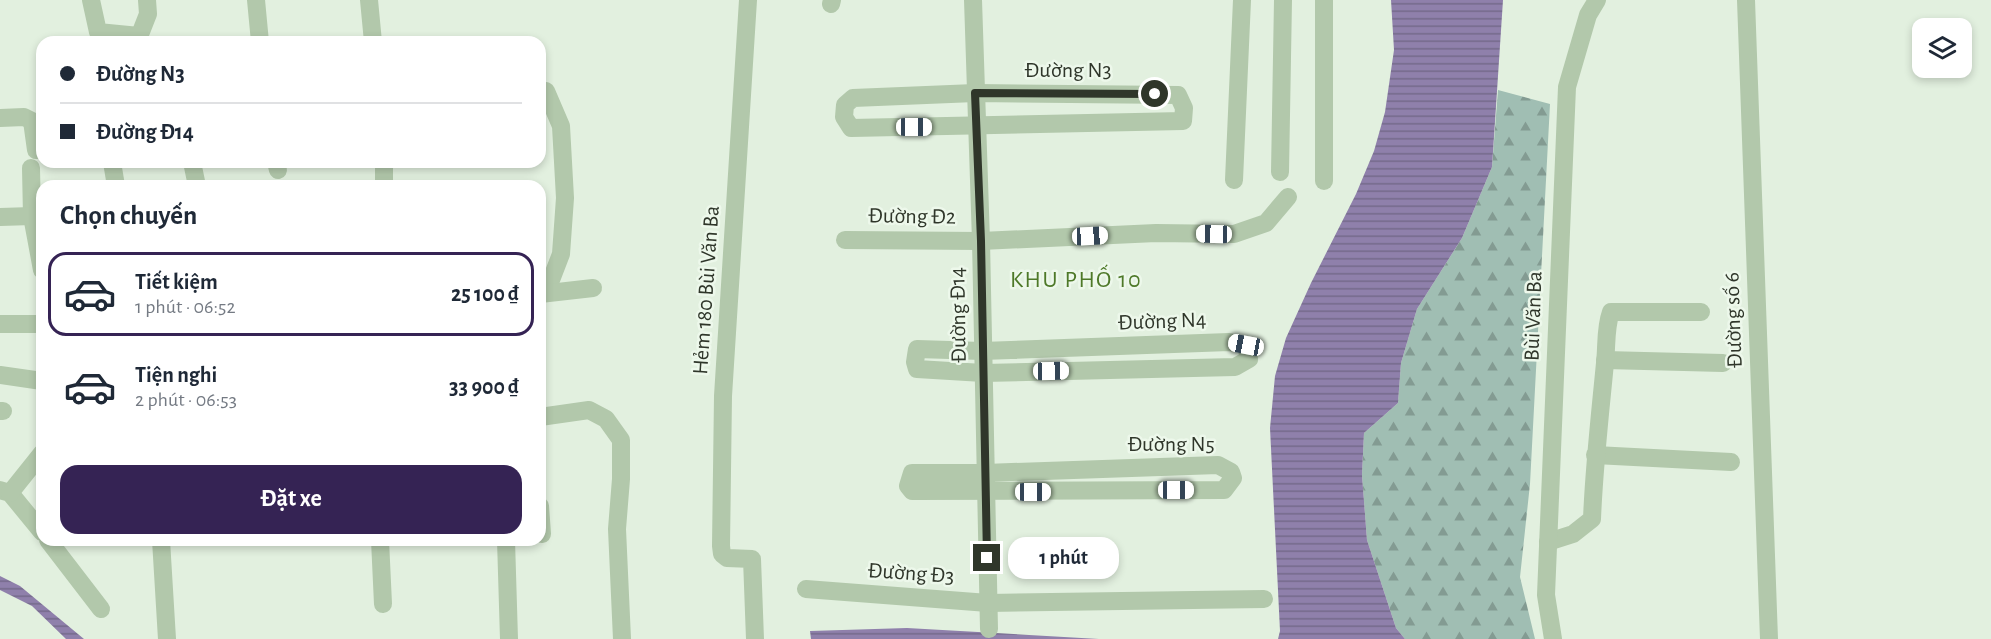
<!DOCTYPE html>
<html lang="vi">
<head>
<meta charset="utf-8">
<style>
	body { margin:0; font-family:"Alegreya Sans",sans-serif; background:#f6f6f7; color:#1f2937; height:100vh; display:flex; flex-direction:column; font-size:22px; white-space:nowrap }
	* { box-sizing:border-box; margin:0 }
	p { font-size:20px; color:#747a83 }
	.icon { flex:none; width:33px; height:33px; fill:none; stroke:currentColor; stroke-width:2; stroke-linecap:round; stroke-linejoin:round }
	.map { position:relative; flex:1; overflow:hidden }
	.drawer { position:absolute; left:36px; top:180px; width:510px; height:366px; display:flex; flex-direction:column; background:#fff; border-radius:18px; box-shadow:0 3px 9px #0003 }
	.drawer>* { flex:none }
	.guide { position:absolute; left:36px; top:36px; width:510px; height:132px; border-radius:18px; box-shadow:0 3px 9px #0003; display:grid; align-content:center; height:132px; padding:0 24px; background:#fff }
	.controls { position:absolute; left:1912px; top:18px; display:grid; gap:12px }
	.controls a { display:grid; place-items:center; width:60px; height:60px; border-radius:12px; background:#fff; box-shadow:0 3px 9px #0003; font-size:30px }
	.end { position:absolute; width:27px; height:27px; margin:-14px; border:8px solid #2f362a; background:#fff; box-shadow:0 0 0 3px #fff }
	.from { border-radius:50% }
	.bubble { position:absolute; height:42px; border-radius:18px; background:#fff; box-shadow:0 3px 9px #0003; font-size:20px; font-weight:700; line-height:42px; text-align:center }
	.car { position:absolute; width:18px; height:36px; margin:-18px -9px; border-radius:8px; box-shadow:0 0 4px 2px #0007; background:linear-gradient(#fff 24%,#345 0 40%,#fff 0 76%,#345 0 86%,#fff 0) }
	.guide b { display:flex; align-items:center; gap:21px; height:57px; font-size:22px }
	.guide b+b { border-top:2px solid #e0e1e3 }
	.guide i { width:15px; height:15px; background:#1f2937 }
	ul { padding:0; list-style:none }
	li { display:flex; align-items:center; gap:18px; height:84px; margin:0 12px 9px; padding:0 12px; border:3px solid transparent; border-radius:18px }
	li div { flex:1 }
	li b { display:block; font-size:22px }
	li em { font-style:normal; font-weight:700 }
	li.selected { border-color:#352354 }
	li>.icon { width:54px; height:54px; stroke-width:1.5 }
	h2 { padding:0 24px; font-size:27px; line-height:72px }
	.cta { display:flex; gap:12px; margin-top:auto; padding:12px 24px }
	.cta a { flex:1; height:69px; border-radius:18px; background:#352354; color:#fff; font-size:24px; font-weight:700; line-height:69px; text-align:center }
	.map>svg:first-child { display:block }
	.forest { fill:url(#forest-firs) }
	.water { fill:url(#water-rules) }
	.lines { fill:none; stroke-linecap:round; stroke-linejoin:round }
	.minor { stroke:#b2c8ab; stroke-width:18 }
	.route { stroke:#2f362a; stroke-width:8 }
	.labels { text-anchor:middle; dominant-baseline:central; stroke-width:5; stroke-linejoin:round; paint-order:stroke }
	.street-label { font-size:22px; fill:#2f362a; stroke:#edf8eb }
	.neighbourhood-label { font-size:24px; letter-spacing:1.5px; fill:#4e7929; stroke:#edf8eb }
</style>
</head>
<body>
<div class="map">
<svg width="1991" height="639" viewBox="0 0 1991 639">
	<defs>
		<pattern id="forest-firs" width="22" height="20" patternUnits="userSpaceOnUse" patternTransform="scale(1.5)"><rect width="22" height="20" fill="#a0beb3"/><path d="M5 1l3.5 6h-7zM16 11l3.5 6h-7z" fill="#839b92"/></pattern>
		<pattern id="water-rules" width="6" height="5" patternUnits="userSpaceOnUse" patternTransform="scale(1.5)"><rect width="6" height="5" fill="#8f80ab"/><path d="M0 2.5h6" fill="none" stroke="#756a8b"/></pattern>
	</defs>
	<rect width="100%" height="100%" fill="#e2f0df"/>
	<path class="forest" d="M1498,90L1550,104L1530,484L1520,577L1535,639H1405L1396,628L1367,540L1362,475L1364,433L1398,403L1401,363L1417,309L1462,238L1492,167Z"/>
	<g class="water">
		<path d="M1391,0H1503L1492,167L1462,238L1417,309L1401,363L1398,403L1364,433L1362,475L1367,540L1396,628L1405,639H1278L1280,631L1270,428L1275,376L1286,338L1311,283L1356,194L1374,151L1385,112L1394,50Z"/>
		<path d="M0,576L20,586L84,639H66L32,606L0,590Z"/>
		<path d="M907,628L1099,639H811L810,631Z"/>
	</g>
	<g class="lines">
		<g class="minor">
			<path d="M91,0L98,32L139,36"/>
			<path d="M256,0L260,42"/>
			<path d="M369,0L373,42"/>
			<path d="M748,0L723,396L721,546L722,554L727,558L752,559L755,639"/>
			<path d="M973,0L981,241L989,629"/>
			<path d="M1746,0L1769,639"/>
			<path d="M831,4L832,0"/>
			<path d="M137,42L148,14L147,0"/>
			<path d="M546,91L561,126L565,198L561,254L546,293"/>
			<path d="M975,93L1178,95L1184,108L1183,121L851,128L844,117L845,105L853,98Z"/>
			<path d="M0,118L24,117L32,121L36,150"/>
			<path d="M112,162L116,186"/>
			<path d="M192,162L197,186"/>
			<path d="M276,162L278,170"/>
			<path d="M31,168L32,216"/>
			<path d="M1280,172L1283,0"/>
			<path d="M1234,180L1242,0"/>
			<path d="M1324,181V0"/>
			<path d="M384,186V162"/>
			<path d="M0,217L32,216L42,270"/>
			<path d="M845,240L981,241L1156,233L1234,234L1266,223L1288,197"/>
			<path d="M540,294L593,288"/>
			<path d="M0,324H42"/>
			<path d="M1229,342L1246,345L1249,359L1235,367L983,373L917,369L915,362L917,349L982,351Z"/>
			<path d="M1605,360L1723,363"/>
			<path d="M0,375L42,381"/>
			<path d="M0,411H3"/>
			<path d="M540,417L589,410L606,419L621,440V479L617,529L622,639"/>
			<path d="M1595,455L1731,462"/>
			<path d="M1218,465L1231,472L1233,478L1224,490L912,491L908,486L912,473H985Z"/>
			<path d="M0,490L10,493L42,532"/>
			<path d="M10,493L42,453"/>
			<path d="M540,506L542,534"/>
			<path d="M48,540L101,609"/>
			<path d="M161,540L167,639"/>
			<path d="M380,540L383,604"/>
			<path d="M506,540L509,639"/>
			<path d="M1548,542L1573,534L1592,519C1594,467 1600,415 1605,363C1607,346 1605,328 1611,312H1701"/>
			<path d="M806,589L988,603L1264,599"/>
			<path d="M1553,639L1546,595L1567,87L1588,15L1597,0"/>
		</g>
	</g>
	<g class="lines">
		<path class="route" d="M987,558L981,241L975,93L1155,94"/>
	</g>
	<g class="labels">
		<g class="street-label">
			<text x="1068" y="70">Đường N3</text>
			<text transform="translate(912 216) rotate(1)">Đường Đ2</text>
			<text transform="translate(706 290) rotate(-86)">Hẻm 180 Bùi Văn Ba</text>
			<text transform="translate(958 315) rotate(-91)">Đường Đ14</text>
			<text transform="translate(1533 316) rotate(-88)">Bùi Văn Ba</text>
			<text transform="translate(1733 320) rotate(-92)">Đường số 6</text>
			<text transform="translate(1162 321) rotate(-2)">Đường N4</text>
			<text x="1171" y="444">Đường N5</text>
			<text transform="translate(911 573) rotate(4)">Đường Đ3</text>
		</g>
		<g class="neighbourhood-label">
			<text x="1076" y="280">KHU PHỐ 10</text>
		</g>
	</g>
</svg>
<div class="controls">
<a><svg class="icon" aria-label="layers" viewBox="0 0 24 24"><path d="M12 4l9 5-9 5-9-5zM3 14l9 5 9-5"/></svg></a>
</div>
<i class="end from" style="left:1155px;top:94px"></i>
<i class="end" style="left:987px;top:558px"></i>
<div class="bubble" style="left:1008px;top:537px;width:111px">1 phút</div>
<i class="car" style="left:914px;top:127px;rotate:90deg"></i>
<i class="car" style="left:1214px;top:234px;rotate:271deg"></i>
<i class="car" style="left:1090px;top:236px;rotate:87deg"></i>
<i class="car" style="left:1246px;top:345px;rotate:281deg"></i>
<i class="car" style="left:1051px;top:371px;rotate:89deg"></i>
<i class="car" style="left:1176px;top:490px;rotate:90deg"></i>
<i class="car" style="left:1033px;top:492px;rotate:90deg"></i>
<div class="guide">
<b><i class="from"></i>Đường N3</b>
<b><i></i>Đường Đ14</b>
</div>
<section class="drawer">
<h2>Chọn chuyến</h2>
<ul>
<li class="selected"><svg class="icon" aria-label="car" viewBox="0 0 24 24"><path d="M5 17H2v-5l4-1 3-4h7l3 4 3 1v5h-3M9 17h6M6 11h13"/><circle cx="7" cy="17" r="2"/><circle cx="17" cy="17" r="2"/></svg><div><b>Tiết kiệm</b><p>1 phút · 06:52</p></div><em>25 100 ₫</em></li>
<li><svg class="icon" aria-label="car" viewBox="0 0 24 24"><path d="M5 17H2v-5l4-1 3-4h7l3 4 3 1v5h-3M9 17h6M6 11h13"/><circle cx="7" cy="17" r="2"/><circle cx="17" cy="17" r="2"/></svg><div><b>Tiện nghi</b><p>2 phút · 06:53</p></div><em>33 900 ₫</em></li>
</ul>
<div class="cta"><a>Đặt xe</a></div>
</section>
</div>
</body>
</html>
